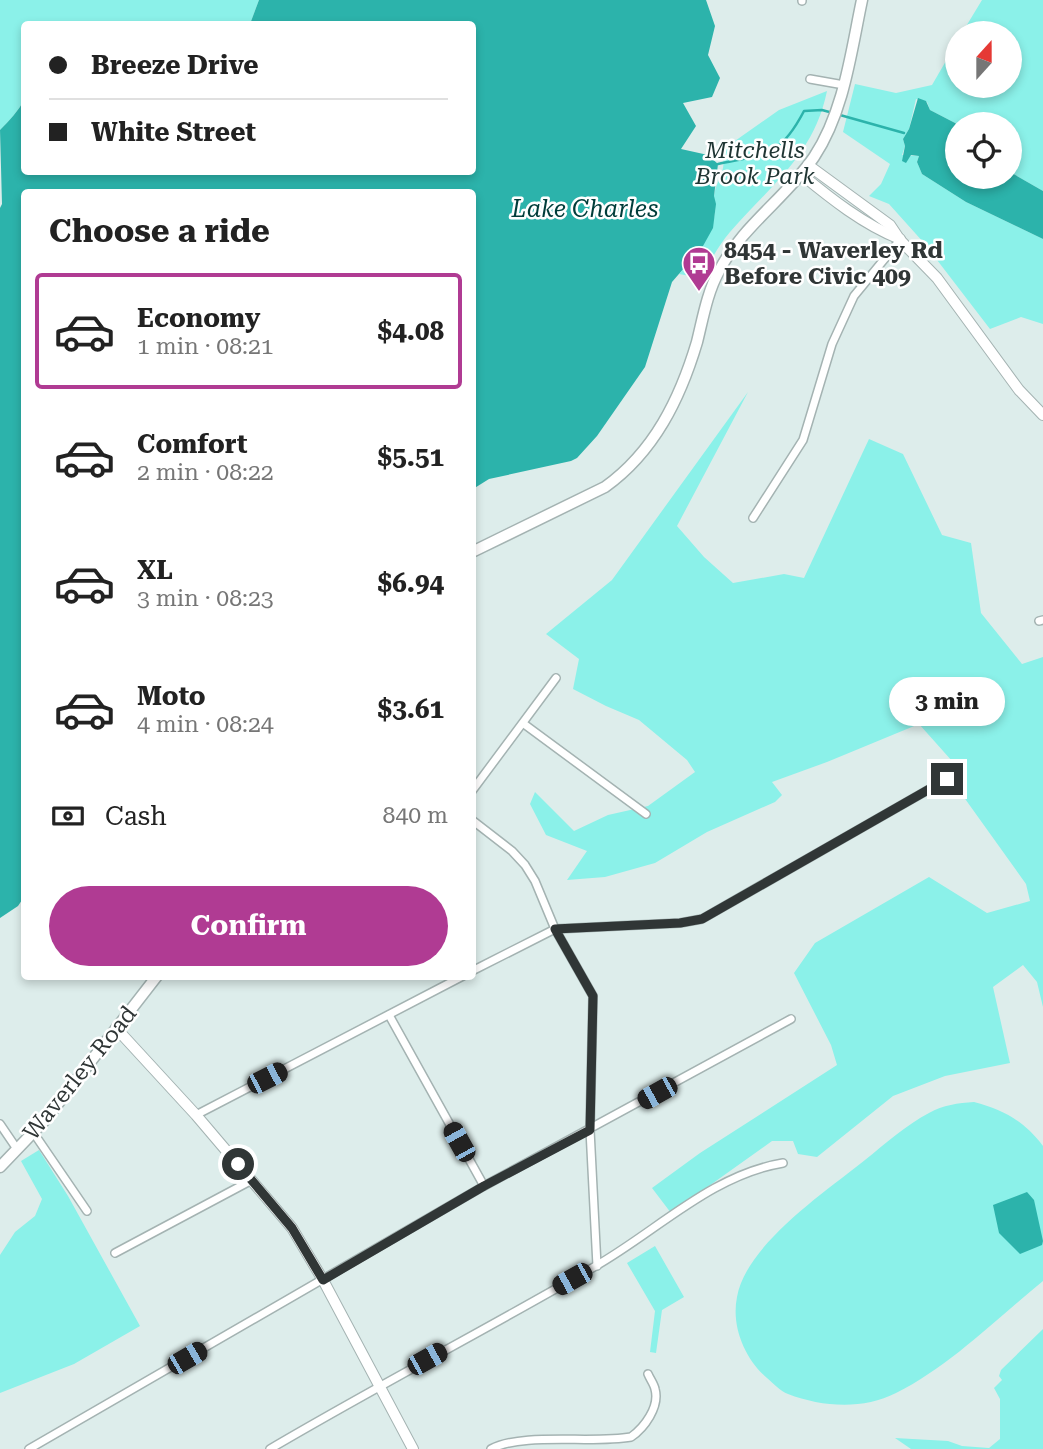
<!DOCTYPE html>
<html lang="en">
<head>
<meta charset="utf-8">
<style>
	body { margin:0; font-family:"Roboto Serif",serif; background:#f6f6f6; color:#222; height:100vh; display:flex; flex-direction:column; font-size:26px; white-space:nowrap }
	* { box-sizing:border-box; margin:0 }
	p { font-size:23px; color:#767676 }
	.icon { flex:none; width:38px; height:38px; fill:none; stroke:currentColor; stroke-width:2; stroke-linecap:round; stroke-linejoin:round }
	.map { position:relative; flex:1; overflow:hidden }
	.side { position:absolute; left:21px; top:189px; width:455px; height:791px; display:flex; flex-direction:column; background:#fff; border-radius:7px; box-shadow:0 4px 10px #0003 }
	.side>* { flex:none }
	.banner { position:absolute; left:21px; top:21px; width:455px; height:154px; border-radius:7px; box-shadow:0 4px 10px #0003; display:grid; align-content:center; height:154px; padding:0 28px; background:#fff }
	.needle { width:46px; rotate:21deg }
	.buttons { position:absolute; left:945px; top:21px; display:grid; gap:14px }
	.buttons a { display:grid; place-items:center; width:77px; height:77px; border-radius:50%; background:#fff; box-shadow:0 4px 10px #0003; font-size:35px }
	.end { position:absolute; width:32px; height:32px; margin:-16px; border:9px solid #303636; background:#fff; box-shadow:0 0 0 4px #fff }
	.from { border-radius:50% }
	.bubble { position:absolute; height:49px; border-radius:24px; background:#fff; box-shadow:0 4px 10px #0003; font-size:23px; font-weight:700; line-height:49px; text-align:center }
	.car { position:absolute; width:21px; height:42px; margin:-21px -10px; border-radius:9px; box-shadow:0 0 5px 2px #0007; background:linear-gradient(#222 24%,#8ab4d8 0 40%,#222 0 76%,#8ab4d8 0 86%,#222 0) }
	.banner b { display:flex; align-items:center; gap:24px; height:66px; font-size:26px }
	.banner b+b { border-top:2px solid #e0e0e0 }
	.banner i { width:18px; height:18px; background:#222 }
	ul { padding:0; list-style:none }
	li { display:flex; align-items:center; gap:21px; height:116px; margin:0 14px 10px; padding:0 14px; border:4px solid transparent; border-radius:7px }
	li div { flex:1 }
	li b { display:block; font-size:26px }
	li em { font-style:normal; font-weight:700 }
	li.active { border-color:#b03b93 }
	li>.icon { width:63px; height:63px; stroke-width:1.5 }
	h2 { padding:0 28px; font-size:32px; line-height:84px }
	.pay { display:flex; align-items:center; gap:18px; height:77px; padding:0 28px; font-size:26px }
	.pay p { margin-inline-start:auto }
	.button { display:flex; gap:14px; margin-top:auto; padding:14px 28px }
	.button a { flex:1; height:80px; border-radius:42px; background:#b03b93; color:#fff; font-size:28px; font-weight:700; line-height:80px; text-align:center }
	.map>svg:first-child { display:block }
	.green { fill:#8bf1e9 }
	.water { fill:#2cb3ab }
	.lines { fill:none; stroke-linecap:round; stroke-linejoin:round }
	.stream { stroke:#2cb3ab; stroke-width:2.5 }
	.minor-casing { stroke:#a4b3b2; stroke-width:10 }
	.tertiary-casing { stroke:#a4b3b2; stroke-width:12 }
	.secondary-casing { stroke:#a4b3b2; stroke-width:13 }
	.minor { stroke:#fff; stroke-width:7 }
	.tertiary { stroke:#fff; stroke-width:10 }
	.secondary { stroke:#fff; stroke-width:10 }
	.route { stroke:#303636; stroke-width:9 }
	.labels { text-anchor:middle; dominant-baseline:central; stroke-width:5; stroke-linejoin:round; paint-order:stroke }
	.park-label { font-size:23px; font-style:italic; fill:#1f3533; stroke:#fff }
	.poi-label { font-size:23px; font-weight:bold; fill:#303636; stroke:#fff; text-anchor:start }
	.street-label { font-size:23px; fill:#303636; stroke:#fff }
	.water-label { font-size:24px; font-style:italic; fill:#003d3a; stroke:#fff }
</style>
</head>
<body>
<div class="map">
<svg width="1043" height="1449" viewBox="0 0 1043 1449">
	<rect width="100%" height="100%" fill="#ddedeb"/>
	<g class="green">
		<path d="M0,0H259L250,24H24V100C19,110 9,121 0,130Z"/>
		<path d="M982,0H1043V191L1010,172V124H957L930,110L927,102L916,99L909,129L903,139L905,146L902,155L919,156L917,162L922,174L966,202L1043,239V324L1021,317L990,329L924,243L889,204L869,196L881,184L890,164L843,132L855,84L896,93L932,85L957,42V86H1010V33H962Z"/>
		<path d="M827,91C814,155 770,186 730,232C718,246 710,262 701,278L679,274C696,256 712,237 715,212C716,206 713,201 714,196C715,184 726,171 723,159L715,155L779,110Z"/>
		<path d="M748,392L677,526L704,557L733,583L784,574L804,578L869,439L903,454L942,535L971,543L981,613L1022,664L1043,657V1007L1037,982L1023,965L993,987L1010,1063L945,1076L893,1096L817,1157L798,1154L793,1141H772L671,1213L652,1188L700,1153L837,1065L831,1045L794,973L815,943L929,877L987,913L1030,901L1026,884L958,789L952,761L919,724L827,762L772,782L782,795L775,802L707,832L655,863L605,877L567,880L587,851L546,835L530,804L535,792L574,831L608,815L648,806L695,772L687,760L639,720L606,706L573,689L579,659L546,634L612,580Z"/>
		<path d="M974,1102C1004,1110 1024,1121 1043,1146V1281C996,1319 950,1366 896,1393C863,1410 822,1407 788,1394C780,1391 773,1383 767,1378C745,1359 731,1327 737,1297C746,1245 825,1192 865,1160C885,1144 906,1125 929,1113C943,1105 958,1103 974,1102Z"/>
		<path d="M39,1150L68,1196L140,1326L74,1364L0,1393V1255L15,1232L35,1216L42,1199L21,1161Z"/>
		<path d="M655,1246L684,1297L662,1310L656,1353L650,1352L655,1311L627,1263Z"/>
		<path d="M1043,1329V1449H911L895,1438L948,1441L962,1446L989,1448L1000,1439V1399L994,1388L1002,1380L999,1376L1001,1370Z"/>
	</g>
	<g class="water">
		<path d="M259,0H706L715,26L708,55L720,78L712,97L683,103L696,126L681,149L708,155L718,164L714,196L716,204L713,228L703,246L672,282L645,367L597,436L577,458L571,461L489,479L473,489L472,192H24V897L18,906L0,918V208L2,204L0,130C9,121 19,110 24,100V172H472V24H250Z"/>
		<path d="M918,98L926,101L930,110L957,124V177H1010V172L1043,191V239L966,202L922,174L917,162L919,156L911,155L906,163L902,161L905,146L903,139L909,129Z"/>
		<path d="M1027,1192L1034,1200L1043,1241L1042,1245L1020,1254L999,1233L993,1205Z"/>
	</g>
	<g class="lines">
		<g class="stream">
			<path d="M840,115L904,133"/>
			<path d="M718,164C766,154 780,157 804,111L822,110L833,113"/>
		</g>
		<defs>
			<g id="minor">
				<path d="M802,0V1"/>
				<path d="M810,79L844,85"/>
				<path d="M753,518L803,440L832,344L854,296L900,240"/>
				<path d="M1039,621L1043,620"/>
				<path d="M524,724L646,814"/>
				<path d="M472,791L556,678"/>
				<path d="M472,820L512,851L525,865L535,881L555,929L593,996L590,1130L597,1266"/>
				<path d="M472,971L555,929L680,923L702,919L947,779"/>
				<path d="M389,1015L484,1186"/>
				<path d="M196,1115L463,976"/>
				<path d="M0,1124L17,1149"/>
				<path d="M33,1132L87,1211"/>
				<path d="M115,1253L252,1180"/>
				<path d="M29,1449L484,1186L791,1019"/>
				<path d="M270,1449C377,1386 487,1329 594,1267C656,1232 711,1175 783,1163"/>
				<path d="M491,1449C523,1432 592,1444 631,1437C644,1428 660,1407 655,1389C654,1384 650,1379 648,1374"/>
			</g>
			<g id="tertiary">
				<path d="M808,165L890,225L900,240L937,278L1019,390L1043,415"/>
				<path d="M801,174C830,198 864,225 900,239"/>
				<path d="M116,1028L196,1115L292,1228L323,1280L413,1449"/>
			</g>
			<g id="secondary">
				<path d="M472,552L605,487C654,452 680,399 697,342C703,318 707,293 719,271C742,226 786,198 814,157C844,112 851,52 862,0"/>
				<path d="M0,1167L46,1119L157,976"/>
			</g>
		</defs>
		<use href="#minor" class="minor-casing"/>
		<use href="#tertiary" class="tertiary-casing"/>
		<use href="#secondary" class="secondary-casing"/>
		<use href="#minor" class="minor"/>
		<use href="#tertiary" class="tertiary"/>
		<use href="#secondary" class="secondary"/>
	</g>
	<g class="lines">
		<path class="route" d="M238,1164L292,1228L323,1280L484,1186L590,1130L593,996L555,929L680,923L702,919L947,779"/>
	</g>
	<defs>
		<symbol id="bus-pin" viewBox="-11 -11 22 30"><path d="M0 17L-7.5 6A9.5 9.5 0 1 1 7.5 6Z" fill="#b03b93" stroke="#fff"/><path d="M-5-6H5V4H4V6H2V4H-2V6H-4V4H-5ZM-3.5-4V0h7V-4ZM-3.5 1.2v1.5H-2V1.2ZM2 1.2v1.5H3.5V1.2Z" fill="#fff"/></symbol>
	</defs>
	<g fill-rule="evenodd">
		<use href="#bus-pin" x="680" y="244" width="38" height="52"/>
	</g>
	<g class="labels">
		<g class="park-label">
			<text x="755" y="150">Mitchells<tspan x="755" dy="26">Brook Park</tspan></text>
		</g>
		<g class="poi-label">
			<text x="724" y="250">8454 - Waverley Rd<tspan x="724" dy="26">Before Civic 409</tspan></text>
		</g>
		<g class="street-label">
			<text transform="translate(80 1073) rotate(-51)">Waverley Road</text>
		</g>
		<g class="water-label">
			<text x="585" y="209">Lake Charles</text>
		</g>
	</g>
</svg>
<div class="buttons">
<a><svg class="needle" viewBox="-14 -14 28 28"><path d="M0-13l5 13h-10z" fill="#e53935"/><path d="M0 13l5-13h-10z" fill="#767676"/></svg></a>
<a><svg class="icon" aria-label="locate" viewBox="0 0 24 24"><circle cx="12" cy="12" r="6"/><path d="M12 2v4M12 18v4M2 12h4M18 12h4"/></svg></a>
</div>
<i class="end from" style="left:238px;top:1164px"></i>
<i class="end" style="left:947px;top:779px"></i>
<div class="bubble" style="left:889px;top:677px;width:116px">3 min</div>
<i class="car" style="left:267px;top:1078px;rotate:63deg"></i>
<i class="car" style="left:657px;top:1093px;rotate:241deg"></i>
<i class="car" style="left:459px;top:1142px;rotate:331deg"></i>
<i class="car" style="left:572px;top:1279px;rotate:241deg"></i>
<i class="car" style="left:187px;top:1358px;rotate:60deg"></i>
<i class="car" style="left:427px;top:1359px;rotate:61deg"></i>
<div class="banner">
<b><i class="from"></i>Breeze Drive</b>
<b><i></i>White Street</b>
</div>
<section class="side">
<h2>Choose a ride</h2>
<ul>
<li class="active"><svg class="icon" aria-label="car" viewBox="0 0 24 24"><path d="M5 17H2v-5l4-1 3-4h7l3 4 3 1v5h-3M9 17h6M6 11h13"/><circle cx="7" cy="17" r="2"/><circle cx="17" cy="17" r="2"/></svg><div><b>Economy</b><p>1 min · 08:21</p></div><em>$4.08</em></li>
<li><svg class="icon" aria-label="car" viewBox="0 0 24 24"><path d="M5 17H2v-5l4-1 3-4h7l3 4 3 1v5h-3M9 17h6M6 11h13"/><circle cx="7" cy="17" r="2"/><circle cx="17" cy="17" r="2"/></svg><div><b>Comfort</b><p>2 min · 08:22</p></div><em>$5.51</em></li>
<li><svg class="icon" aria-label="car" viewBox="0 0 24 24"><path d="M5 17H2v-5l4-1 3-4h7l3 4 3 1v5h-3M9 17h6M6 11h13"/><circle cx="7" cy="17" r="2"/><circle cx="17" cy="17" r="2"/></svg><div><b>XL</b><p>3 min · 08:23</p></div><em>$6.94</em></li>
<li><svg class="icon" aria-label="car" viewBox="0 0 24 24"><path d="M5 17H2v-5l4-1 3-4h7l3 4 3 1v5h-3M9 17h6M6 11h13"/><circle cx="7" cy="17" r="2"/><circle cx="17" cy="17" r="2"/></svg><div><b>Moto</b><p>4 min · 08:24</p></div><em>$3.61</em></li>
</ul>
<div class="pay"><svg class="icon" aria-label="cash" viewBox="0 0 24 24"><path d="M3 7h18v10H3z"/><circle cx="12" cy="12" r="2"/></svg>Cash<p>840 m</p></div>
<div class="button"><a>Confirm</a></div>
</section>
</div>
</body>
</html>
